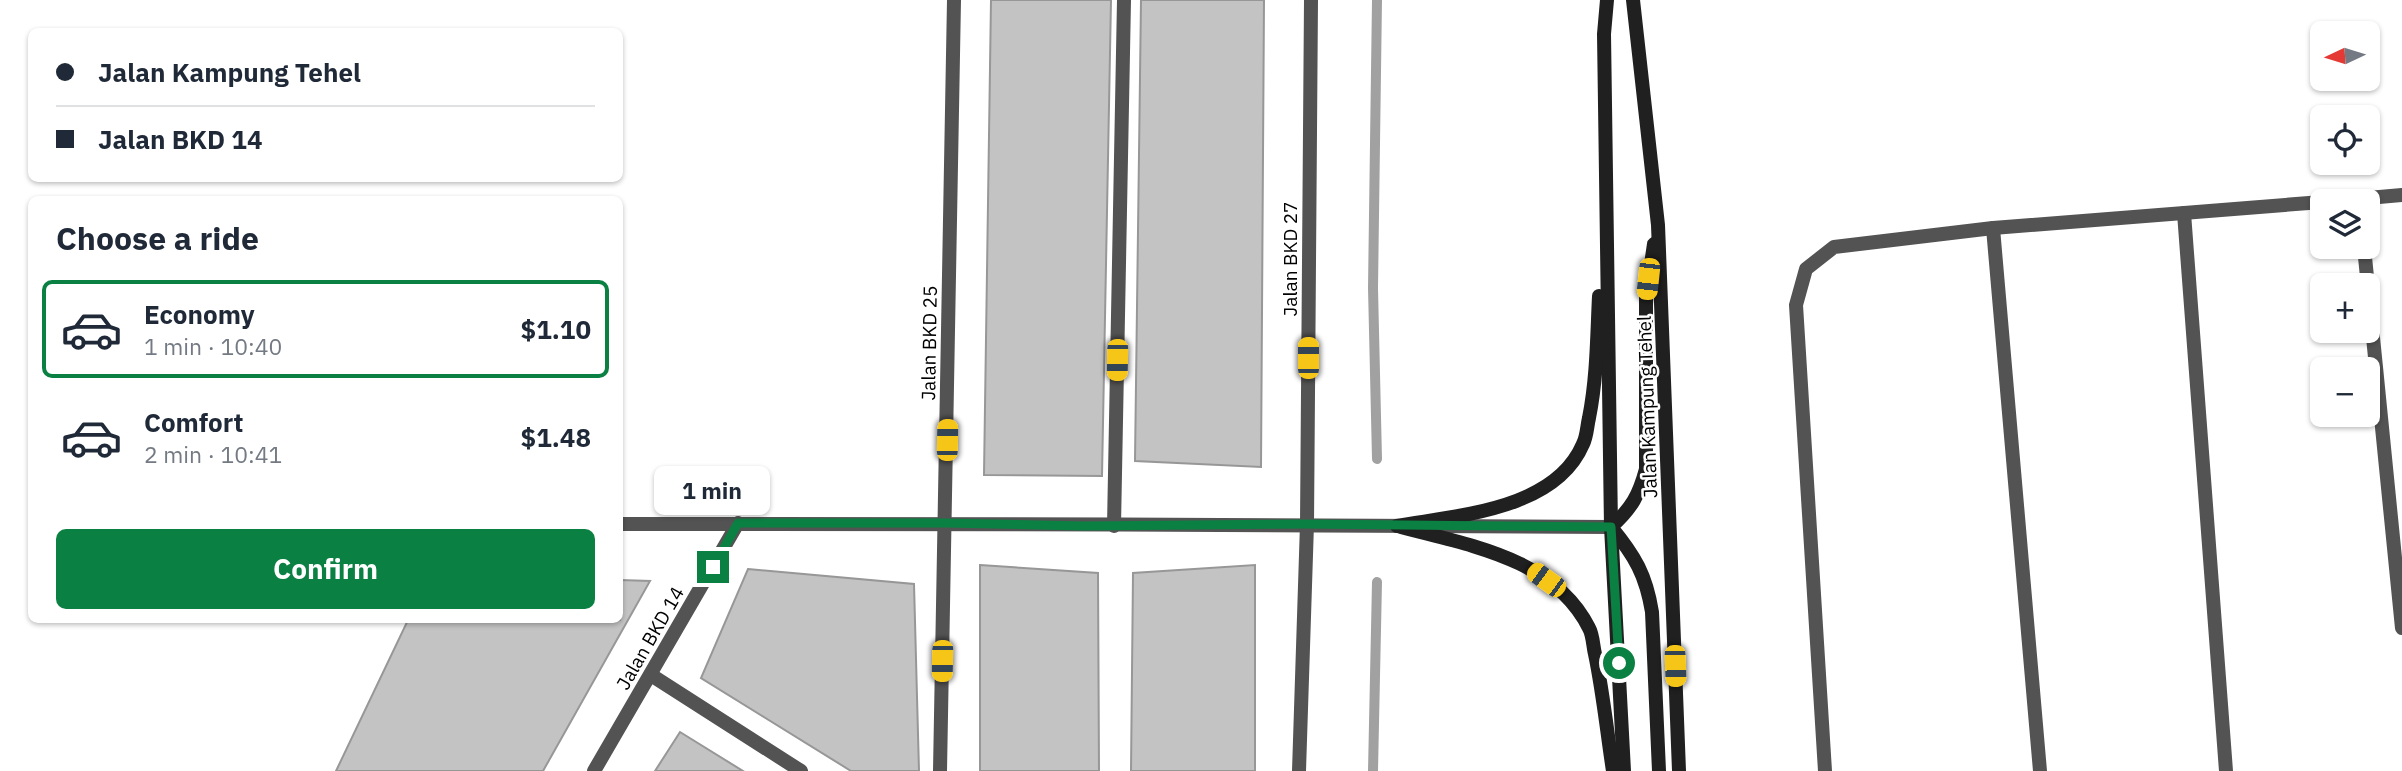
<!DOCTYPE html>
<html lang="en">
<head>
<meta charset="utf-8">
<style>
	body { margin:0; font-family:"IBM Plex Sans",sans-serif; background:#f6f6f7; color:#1f2937; height:100vh; display:flex; flex-direction:column; font-size:26px; white-space:nowrap }
	* { box-sizing:border-box; margin:0 }
	p { font-size:23px; color:#747a83 }
	.icon { flex:none; width:38px; height:38px; fill:none; stroke:currentColor; stroke-width:2; stroke-linecap:round; stroke-linejoin:round }
	.map { position:relative; flex:1; overflow:hidden }
	.side { position:absolute; left:28px; top:196px; width:595px; height:427px; display:flex; flex-direction:column; background:#fff; border-radius:10px; box-shadow:0 2px 5px #0004 }
	.side>* { flex:none }
	.top-card { position:absolute; left:28px; top:28px; width:595px; height:154px; border-radius:10px; box-shadow:0 2px 5px #0004; display:grid; align-content:center; height:154px; padding:0 28px; background:#fff }
	.needle { width:46px; rotate:266deg }
	.tools { position:absolute; left:2310px; top:21px; display:grid; gap:14px }
	.tools a { display:grid; place-items:center; width:70px; height:70px; border-radius:10px; background:#fff; box-shadow:0 2px 5px #0004; font-size:35px }
	.end { position:absolute; width:32px; height:32px; margin:-16px; border:9px solid #0b8043; background:#fff; box-shadow:0 0 0 4px #fff }
	.from { border-radius:50% }
	.bubble { position:absolute; height:49px; border-radius:10px; background:#fff; box-shadow:0 2px 5px #0004; font-size:23px; font-weight:800; line-height:49px; text-align:center }
	.car { position:absolute; width:21px; height:42px; margin:-21px -10px; border-radius:9px; box-shadow:0 0 5px 2px #0007; background:linear-gradient(#f5c518 24%,#345 0 40%,#f5c518 0 76%,#345 0 86%,#f5c518 0) }
	.top-card b { display:flex; align-items:center; gap:24px; height:66px; font-size:26px }
	.top-card b+b { border-top:2px solid #e0e1e3 }
	.top-card i { width:18px; height:18px; background:#1f2937 }
	ul { padding:0; list-style:none }
	li { display:flex; align-items:center; gap:21px; height:98px; margin:0 14px 10px; padding:0 14px; border:4px solid transparent; border-radius:10px }
	li div { flex:1 }
	li b { display:block; font-size:26px }
	li em { font-style:normal; font-weight:800 }
	li.current { border-color:#0b8043 }
	li>.icon { width:63px; height:63px; stroke-width:1.5 }
	h2 { padding:0 28px; font-size:32px; line-height:84px }
	.button { display:flex; gap:14px; margin-top:auto; padding:14px 28px }
	.button a { flex:1; height:80px; border-radius:10px; background:#0b8043; color:#fff; font-size:28px; font-weight:800; line-height:80px; text-align:center }
	.map>svg:first-child { display:block }
	.lines { fill:none; stroke-linecap:round; stroke-linejoin:round }
	.stream { stroke:#a1a1a1; stroke-width:10 }
	.building { fill:#c3c3c3; stroke:#979797; stroke-width:2 }
	.service { stroke:#535353; stroke-width:14 }
	.minor { stroke:#535353; stroke-width:14 }
	.secondary { stroke:#202020; stroke-width:14 }
	.route { stroke:#0b8043; stroke-width:9 }
	.labels { text-anchor:middle; dominant-baseline:central; stroke-width:5; stroke-linejoin:round; paint-order:stroke }
	.street-label { font-size:19px; fill:#000; stroke:#fff }
</style>
</head>
<body>
<div class="map">
<svg width="2402" height="771" viewBox="0 0 2402 771">
	<rect width="100%" height="100%" fill="#fff"/>
	<g class="lines">
		<g class="stream">
			<path d="M1377,0L1373,288L1377,459"/>
			<path d="M1373,771L1377,582"/>
		</g>
	</g>
	<g class="building">
		<path d="M991,0H1111L1102,476L984,475Z"/>
		<path d="M1141,0H1264L1261,467L1135,461Z"/>
		<path d="M980,565L1098,573L1099,771H980Z"/>
		<path d="M1255,565V771H1131L1133,573Z"/>
		<path d="M748,569L914,584L919,771H851L701,678Z"/>
		<path d="M620,580L650,581L543,771H336L408,620H620Z"/>
		<path d="M680,732L743,771H655Z"/>
	</g>
	<g class="lines">
		<g class="service">
			<path d="M1993,228L2040,771"/>
			<path d="M2364,247L2402,628"/>
		</g>
		<g class="minor">
			<path d="M2334,201L2402,195"/>
			<path d="M2184,213L2226,771"/>
			<path d="M620,524C950,522 1281,526 1611,527"/>
			<path d="M1114,526L1124,0"/>
			<path d="M651,675L801,771"/>
			<path d="M594,771L738,523"/>
			<path d="M940,771L954,0"/>
			<path d="M1299,771L1307,524L1311,0"/>
			<path d="M1825,771L1796,305L1806,269L1834,247L1993,228L2322,202"/>
		</g>
		<g class="secondary">
			<path d="M1607,0L1604,34L1611,527L1624,771"/>
			<path d="M1633,0L1658,225L1679,771"/>
			<path d="M1654,244L1646,298V469C1639,495 1632,508 1611,527C1635,556 1646,575 1652,612L1659,771"/>
			<path d="M1397,526C1458,515 1555,510 1583,444C1587,436 1587,426 1589,418C1597,378 1597,337 1599,296"/>
			<path d="M1401,527C1468,545 1554,558 1589,628C1593,635 1593,646 1595,654C1603,692 1607,732 1613,771"/>
		</g>
	</g>
	<g class="lines">
		<path class="route" d="M713,567L738,523H946L1083,526L1307,524L1611,527L1619,663"/>
	</g>
	<g class="labels">
		<g class="street-label">
			<text transform="translate(1290 259) rotate(-90)">Jalan BKD 27</text>
			<text transform="translate(929 343) rotate(-89)">Jalan BKD 25</text>
			<text transform="translate(1647 407) rotate(-92)">Jalan Kampung Tehel</text>
			<text transform="translate(650 638) rotate(-60)">Jalan BKD 14</text>
		</g>
	</g>
</svg>
<div class="tools">
<a><svg class="needle" viewBox="-14 -14 28 28"><path d="M0-13l5 13h-10z" fill="#e53935"/><path d="M0 13l5-13h-10z" fill="#747a83"/></svg></a>
<a><svg class="icon" aria-label="locate" viewBox="0 0 24 24"><circle cx="12" cy="12" r="6"/><path d="M12 2v4M12 18v4M2 12h4M18 12h4"/></svg></a>
<a><svg class="icon" aria-label="layers" viewBox="0 0 24 24"><path d="M12 4l9 5-9 5-9-5zM3 14l9 5 9-5"/></svg></a>
<a>+</a>
<a>−</a>
</div>
<i class="end from" style="left:1619px;top:663px"></i>
<i class="end" style="left:713px;top:567px"></i>
<div class="bubble" style="left:654px;top:466px;width:116px">1 min</div>
<i class="car" style="left:1648px;top:279px;rotate:186deg"></i>
<i class="car" style="left:1308px;top:358px;rotate:0deg"></i>
<i class="car" style="left:1117px;top:360px;rotate:181deg"></i>
<i class="car" style="left:947px;top:440px;rotate:1deg"></i>
<i class="car" style="left:1546px;top:580px;rotate:306deg"></i>
<i class="car" style="left:942px;top:661px;rotate:181deg"></i>
<i class="car" style="left:1675px;top:666px;rotate:178deg"></i>
<div class="top-card">
<b><i class="from"></i>Jalan Kampung Tehel</b>
<b><i></i>Jalan BKD 14</b>
</div>
<section class="side">
<h2>Choose a ride</h2>
<ul>
<li class="current"><svg class="icon" aria-label="car" viewBox="0 0 24 24"><path d="M5 17H2v-5l4-1 3-4h7l3 4 3 1v5h-3M9 17h6M6 11h13"/><circle cx="7" cy="17" r="2"/><circle cx="17" cy="17" r="2"/></svg><div><b>Economy</b><p>1 min · 10:40</p></div><em>$1.10</em></li>
<li><svg class="icon" aria-label="car" viewBox="0 0 24 24"><path d="M5 17H2v-5l4-1 3-4h7l3 4 3 1v5h-3M9 17h6M6 11h13"/><circle cx="7" cy="17" r="2"/><circle cx="17" cy="17" r="2"/></svg><div><b>Comfort</b><p>2 min · 10:41</p></div><em>$1.48</em></li>
</ul>
<div class="button"><a>Confirm</a></div>
</section>
</div>
</body>
</html>
